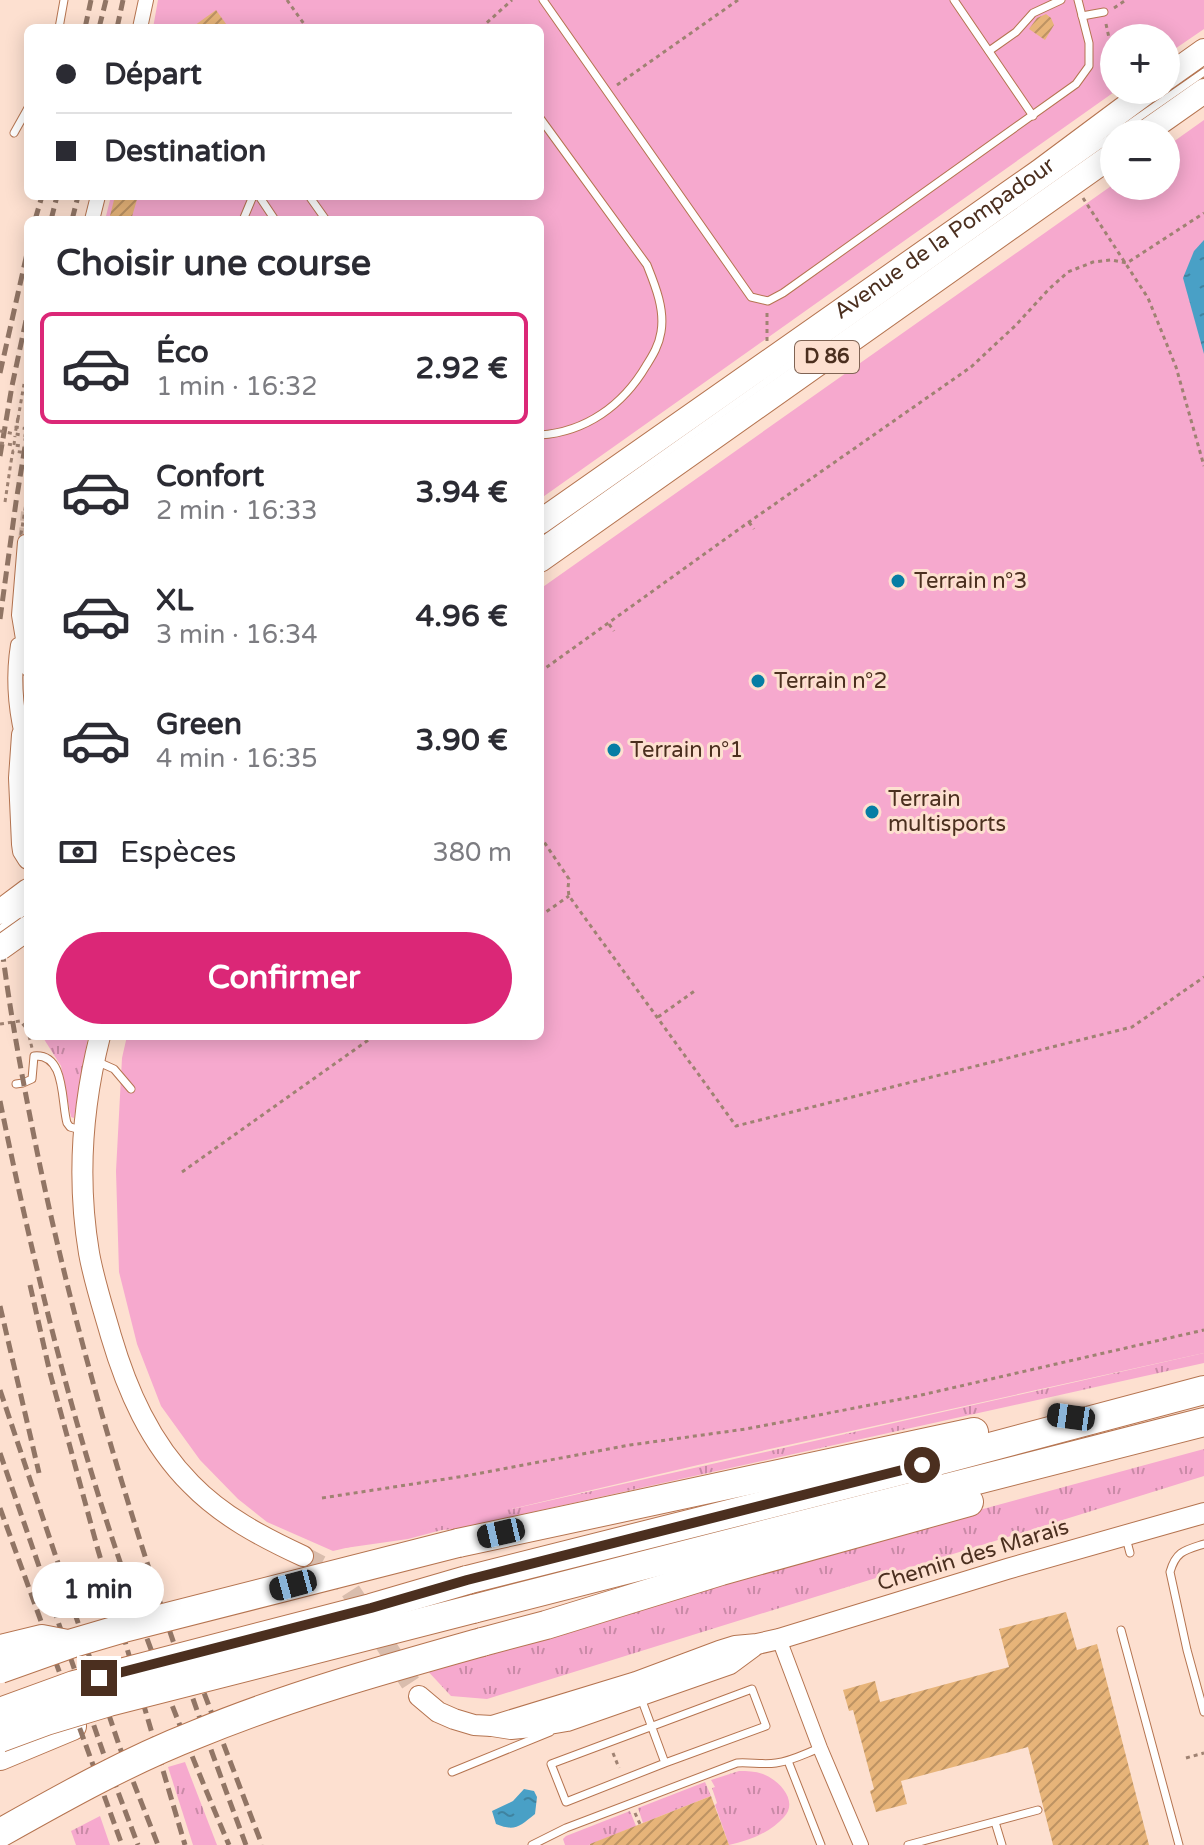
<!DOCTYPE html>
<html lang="fr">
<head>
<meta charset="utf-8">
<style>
	body { margin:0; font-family:"Varela Round",sans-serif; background:#f7f7f7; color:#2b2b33; height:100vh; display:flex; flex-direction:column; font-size:30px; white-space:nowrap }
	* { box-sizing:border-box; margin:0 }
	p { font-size:26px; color:#7c7c81 }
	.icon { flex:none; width:44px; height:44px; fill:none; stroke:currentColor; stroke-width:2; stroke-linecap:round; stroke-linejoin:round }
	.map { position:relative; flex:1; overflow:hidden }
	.panel { position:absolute; left:24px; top:216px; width:520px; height:824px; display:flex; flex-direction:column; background:#fff; border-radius:12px; box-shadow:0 4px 20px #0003 }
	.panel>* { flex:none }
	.top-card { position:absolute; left:24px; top:24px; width:520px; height:176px; border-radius:12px; box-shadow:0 4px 20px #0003; display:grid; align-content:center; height:176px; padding:0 32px; background:#fff }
	.controls { position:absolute; left:1100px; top:24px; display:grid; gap:16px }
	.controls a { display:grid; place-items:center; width:80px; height:80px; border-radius:50%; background:#fff; box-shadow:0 4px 20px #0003; font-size:40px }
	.end { position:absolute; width:36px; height:36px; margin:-18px; border:10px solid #4b2f1f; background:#fff; box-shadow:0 0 0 4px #fff }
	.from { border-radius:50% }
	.bubble { position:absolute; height:56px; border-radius:28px; background:#fff; box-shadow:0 4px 20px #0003; font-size:26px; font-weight:800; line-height:56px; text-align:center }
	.car { position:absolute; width:24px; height:48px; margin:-24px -12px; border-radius:10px; box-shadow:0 0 6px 2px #0007; background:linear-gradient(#222 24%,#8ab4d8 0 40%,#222 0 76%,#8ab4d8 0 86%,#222 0) }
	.top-card b { display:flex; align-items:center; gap:28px; height:76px; font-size:30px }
	.top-card b+b { border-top:2px solid #e1e1e2 }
	.top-card i { width:20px; height:20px; background:#2b2b33 }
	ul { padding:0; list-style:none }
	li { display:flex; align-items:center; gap:24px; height:112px; margin:0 16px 12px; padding:0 16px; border:4px solid transparent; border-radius:12px }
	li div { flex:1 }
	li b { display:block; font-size:30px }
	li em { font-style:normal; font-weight:800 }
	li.selected { border-color:#db2777 }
	li>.icon { width:72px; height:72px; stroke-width:1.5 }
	h2 { padding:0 32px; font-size:36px; line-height:96px }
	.pay { display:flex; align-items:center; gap:20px; height:88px; padding:0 32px; font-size:30px }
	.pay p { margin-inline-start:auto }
	.primary-button { display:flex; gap:16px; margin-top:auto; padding:16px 32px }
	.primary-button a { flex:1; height:92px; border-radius:48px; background:#db2777; color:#fff; font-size:32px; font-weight:800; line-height:92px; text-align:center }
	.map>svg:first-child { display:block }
	.grass { fill:url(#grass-tufts) }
	.green { fill:#f6a9ce }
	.water { fill:url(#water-ripples) }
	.building { fill:url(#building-hatch) }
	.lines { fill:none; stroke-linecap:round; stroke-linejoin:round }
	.street-tunnel { stroke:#d9bdad; stroke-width:14; stroke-dasharray:14 7; stroke-linecap:butt }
	.secondary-tunnel { stroke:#d9bdad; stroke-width:20; stroke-dasharray:20 10; stroke-linecap:butt }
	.lane-casing { stroke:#b57450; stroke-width:9 }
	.street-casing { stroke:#b57450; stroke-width:16 }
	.secondary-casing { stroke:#b57450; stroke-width:22 }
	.primary-casing { stroke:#b57450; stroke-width:26 }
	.highway-casing { stroke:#b57450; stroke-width:30 }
	.path { stroke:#9f8272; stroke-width:3; stroke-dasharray:4 4; stroke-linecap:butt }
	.lane { stroke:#fff; stroke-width:7 }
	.street { stroke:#fff; stroke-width:14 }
	.secondary { stroke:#fff; stroke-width:20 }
	.primary { stroke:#fff; stroke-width:24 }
	.highway { stroke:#fff; stroke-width:28 }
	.rail { stroke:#917565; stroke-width:5; stroke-dasharray:12 6; stroke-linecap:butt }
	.primary-bridge-casing { stroke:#b57450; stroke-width:26; stroke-linecap:butt }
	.highway-bridge-casing { stroke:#b57450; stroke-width:30; stroke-linecap:butt }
	.path-bridge { stroke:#9f8272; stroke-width:3; stroke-dasharray:4 4; stroke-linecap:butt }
	.primary-bridge { stroke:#fff; stroke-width:24 }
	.highway-bridge { stroke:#fff; stroke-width:28 }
	.route { stroke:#4b2f1f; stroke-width:10 }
	.poi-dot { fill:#067da4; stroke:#fde0d0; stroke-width:3 }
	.labels { text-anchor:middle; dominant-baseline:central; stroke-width:6; stroke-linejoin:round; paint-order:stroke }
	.shield { fill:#fde0d0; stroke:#806454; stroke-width:2 }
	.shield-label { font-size:20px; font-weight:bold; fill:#4b2f1f }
	.street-label { font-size:22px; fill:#4b2f1f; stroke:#fde0d0 }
	.poi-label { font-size:22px; fill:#4b2f1f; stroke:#fde0d0; text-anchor:start }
</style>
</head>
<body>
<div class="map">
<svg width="1204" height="1845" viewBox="0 0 1204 1845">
	<defs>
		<pattern id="grass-tufts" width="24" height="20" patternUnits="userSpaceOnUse" patternTransform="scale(2)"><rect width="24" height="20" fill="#f6a9ce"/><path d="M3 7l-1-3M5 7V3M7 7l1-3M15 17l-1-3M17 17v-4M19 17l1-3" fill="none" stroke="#c98aa7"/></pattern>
		<pattern id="water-ripples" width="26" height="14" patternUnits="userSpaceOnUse" patternTransform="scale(2)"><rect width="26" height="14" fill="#49a0c6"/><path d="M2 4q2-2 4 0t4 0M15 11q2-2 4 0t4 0" fill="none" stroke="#3f83a0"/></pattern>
		<pattern id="building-hatch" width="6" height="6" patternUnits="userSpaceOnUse" patternTransform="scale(2)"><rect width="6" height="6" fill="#e7b479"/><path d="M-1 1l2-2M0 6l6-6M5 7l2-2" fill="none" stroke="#bd9363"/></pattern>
	</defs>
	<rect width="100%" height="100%" fill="#fde0d0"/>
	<g class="grass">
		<path d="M42,1036H88L74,1118L71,1117L61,1066Z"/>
		<path d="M1204,1353V1363L1145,1376L456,1529L442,1530L408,1539L345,1548L390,1491L493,1474L512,1509Z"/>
		<path d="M1204,1449V1476L487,1699L451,1696L424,1667L688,1589Z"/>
		<path d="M185,1762L217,1845H193L168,1767Z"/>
		<path d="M739,1771C747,1771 755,1771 763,1774C779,1780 799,1801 784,1817C771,1832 749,1841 729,1845L715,1805L717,1803L712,1788L715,1787L711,1780Z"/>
		<path d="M705,1782L711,1796L643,1823L638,1808Z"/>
		<path d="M630,1811L636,1826L589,1845H565L563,1839L566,1836Z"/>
		<path d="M100,1816L110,1845H76L71,1831Z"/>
	</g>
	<g class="green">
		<path d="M158,0H1204V29L1166,55V38H1114V90H1117L540,499V220H105L111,196H540V28H153Z"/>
		<path d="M1204,120V1353L698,1465L333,1551L267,1522L238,1499L200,1460L161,1406L137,1344L119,1272L116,1171L122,1058L127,1036H540V589L1114,184V186H1166V147Z"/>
	</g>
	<g class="water">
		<path d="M1204,240V354L1183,278L1194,251Z"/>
		<path d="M524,1789L534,1791L537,1797L535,1814C520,1826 515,1832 496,1824L492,1811L513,1801Z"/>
	</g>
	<g class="building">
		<path d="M216,10L229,28H191Z"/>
		<path d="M1046,14L1051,18L1054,25L1045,40L1029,29L1037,18Z"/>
		<path d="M115,196H138L131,220H109Z"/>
		<path d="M1066,1612L1077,1650L1097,1644L1149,1845H1053L1028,1747L901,1781L907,1804L876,1812L870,1791L874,1789L853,1710L849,1711L843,1690L875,1681L880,1702L1009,1667L999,1629Z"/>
		<path d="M711,1796L729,1845H590V1844Z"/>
	</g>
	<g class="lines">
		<path class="street-tunnel" d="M25,542L28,512"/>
		<path class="secondary-tunnel" d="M303,1556L335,1573L348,1587L419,1696"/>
		<defs>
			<g id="lane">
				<path d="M543,0L751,297L768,301L783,293L1076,84L1089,66V43L1078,0"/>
				<path d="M954,0L1033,116"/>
				<path d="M1082,16L1104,12"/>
				<path d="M59,28L64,0"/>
				<path d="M989,51L1016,32L1033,13L1061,0"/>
				<path d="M540,118L647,265C655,285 665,309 661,332C659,345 653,355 646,366C623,405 586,432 540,435"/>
				<path d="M14,133L28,108"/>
				<path d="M1115,134L1204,72"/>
				<path d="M259,196L275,220"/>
				<path d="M309,196L326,220"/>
				<path d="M243,220L253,196"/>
				<path d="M540,542L1114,135"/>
				<path d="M0,929L28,909"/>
				<path d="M96,1061L114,1069L131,1089"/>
				<path d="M16,1084L23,1083L32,1079L34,1056C66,1053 61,1102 67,1123L70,1127L81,1130"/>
				<path d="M1126,1538L1130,1553"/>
				<path d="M1204,1544C1185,1550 1176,1551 1170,1572L1187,1650L1204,1712"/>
				<path d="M1121,1630L1179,1845"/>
				<path d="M641,1698L665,1763L566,1802L551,1764L752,1689L766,1726L665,1763"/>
				<path d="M788,1761L821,1845"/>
				<path d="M452,1772L550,1732"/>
				<path d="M995,1822L1002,1845"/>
				<path d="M532,1845L566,1828L737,1763C750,1762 763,1765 776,1763C792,1761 806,1753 820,1748"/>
				<path d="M908,1845L1038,1810"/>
			</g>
			<g id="street">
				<path d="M140,28L146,0"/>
				<path d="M92,220L98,196"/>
				<path d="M25,542L19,615L28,669"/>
				<path d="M18,645C13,676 15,705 22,735"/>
				<path d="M779,1639L820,1748L861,1845"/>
			</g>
			<g id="secondary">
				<path d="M28,730L22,735L19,778L22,844L23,851L28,859"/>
				<path d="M100,1036C82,1107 77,1181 89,1253C94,1281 103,1308 111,1336C127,1390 150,1443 191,1484C222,1516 262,1537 303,1556"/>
				<path d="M419,1696L438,1712L454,1719L474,1725L492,1726L511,1729L532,1727L567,1721L730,1664L753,1647"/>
				<path d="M492,1726L636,1682L719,1651L735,1646L757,1644L779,1639L1007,1569L1204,1513"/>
			</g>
			<g id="primary">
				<path d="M1166,78L1204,51"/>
				<path d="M1143,134L1204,91"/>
				<path id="s1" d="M540,522L1039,172L1149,90"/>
				<path d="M540,560L1114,154"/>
				<path d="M0,912L28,891"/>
			</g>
			<g id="highway">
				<path d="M458,1543L974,1432"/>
				<path d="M467,1580L896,1472L1204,1390"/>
				<path d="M473,1609L1204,1422"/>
				<path d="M482,1642L546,1625L721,1571L969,1502"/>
				<path d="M0,1756L72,1726"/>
			</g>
		</defs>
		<use href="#lane" class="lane-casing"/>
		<use href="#street" class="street-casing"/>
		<use href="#secondary" class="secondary-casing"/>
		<use href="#primary" class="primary-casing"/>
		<use href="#highway" class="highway-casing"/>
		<g class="path">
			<path d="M287,0L307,28"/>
			<path d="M1114,8L1126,0"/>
			<path d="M1106,24L1114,61"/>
			<path d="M481,28L512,0"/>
			<path d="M617,85L738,0"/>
			<path d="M1083,198L1148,298L1176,367L1204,466"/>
			<path d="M767,313V341"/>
			<path d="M18,418L16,427L28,429"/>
			<path d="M18,419L24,384"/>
			<path d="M14,445L15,436"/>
			<path d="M11,462L13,451L28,453"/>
			<path d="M5,502L11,462"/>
			<path d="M749,522L754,529"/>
			<path d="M609,624L614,631"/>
			<path d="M540,672L749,522L971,367L1016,325L1049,289L1068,272L1093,262L1111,260L1127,263L1204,213"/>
			<path d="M540,836L569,879L568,888L569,896L736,1126L1132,1027L1204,977"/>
			<path d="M540,916L569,896"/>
			<path d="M658,1017L696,990"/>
			<path d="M0,1024L20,1021L28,1030"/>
			<path d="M29,1036L32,1048"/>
			<path d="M182,1172L374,1036"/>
			<path d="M322,1498L465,1476L630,1445L746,1429L917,1396L1204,1330"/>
			<path d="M613,1753L619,1768"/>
			<path d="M1186,1758L1204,1753"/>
			<path d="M635,1813L640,1824"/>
		</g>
		<use href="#lane" class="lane"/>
		<use href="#street" class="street"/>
		<use href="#secondary" class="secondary"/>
		<use href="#primary" class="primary"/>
		<use href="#highway" class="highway"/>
		<g class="rail">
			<path d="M85,28L91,0"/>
			<path d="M99,28L106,0"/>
			<path d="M117,28L123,0"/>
			<path d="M35,220L42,196"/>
			<path d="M51,220L57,196"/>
			<path d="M72,220L78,196"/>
			<path d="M0,373L28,249"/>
			<path d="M0,456L12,386L28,311"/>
			<path d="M0,619L16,502L28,428"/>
			<path d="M0,932C9,1010 24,1088 40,1166C89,1398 163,1623 246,1845"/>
			<path d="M0,1101C27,1233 58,1365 98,1494C135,1613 180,1730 229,1845"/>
			<path d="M30,1285L50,1373L98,1550L185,1845"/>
			<path d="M0,1306L39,1473"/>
			<path d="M0,1390L120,1748L158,1845"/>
			<path d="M0,1453L104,1755L138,1845"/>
			<path d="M0,1508L122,1845"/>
			<path d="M185,1643L262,1845"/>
		</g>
		<defs>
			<g id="primary-bridge">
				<path d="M0,948L28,928"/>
				<path d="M0,1647L42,1637L73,1643"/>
			</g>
			<g id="highway-bridge">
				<path d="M0,1669L73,1643L124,1628L458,1543"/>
				<path d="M0,1712L74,1685L371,1608L467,1580"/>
				<path d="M0,1738L46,1721L109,1702L473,1609"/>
				<path d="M0,1833C64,1797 128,1761 197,1734C289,1696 386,1669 482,1642"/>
			</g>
		</defs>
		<use href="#primary-bridge" class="primary-bridge-casing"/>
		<use href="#highway-bridge" class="highway-bridge-casing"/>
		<g class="path-bridge">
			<path d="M18,419L15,434L28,436"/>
			<path d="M0,431L15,434"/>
			<path d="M0,443L28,447"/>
			<path d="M28,491L21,534L28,535"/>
		</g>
		<use href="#primary-bridge" class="primary-bridge"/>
		<use href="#highway-bridge" class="highway-bridge"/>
	</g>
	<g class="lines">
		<path class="route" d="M99,1678L371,1608L467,1580L922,1465"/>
	</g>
	<g class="poi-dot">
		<circle cx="898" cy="581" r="8"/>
		<circle cx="758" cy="681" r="8"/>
		<circle cx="614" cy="750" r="8"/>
		<circle cx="872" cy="812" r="8"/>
	</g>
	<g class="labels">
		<rect class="shield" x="795" y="341" width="64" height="32" rx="6"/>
		<g class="shield-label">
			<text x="827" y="357">D 86</text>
		</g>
		<g class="street-label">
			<text stroke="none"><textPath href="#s1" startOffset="494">Avenue de la Pompadour</textPath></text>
			<text transform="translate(973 1555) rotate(-17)">Chemin des Marais</text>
		</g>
		<g class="poi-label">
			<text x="914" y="581">Terrain n°3</text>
			<text x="774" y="681">Terrain n°2</text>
			<text x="630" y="750">Terrain n°1</text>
			<text x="888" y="799">Terrain<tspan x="888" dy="25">multisports</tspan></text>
		</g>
	</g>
</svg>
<div class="controls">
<a>+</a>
<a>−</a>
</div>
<i class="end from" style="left:922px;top:1465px"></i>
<i class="end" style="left:99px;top:1678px"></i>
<div class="bubble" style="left:32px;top:1562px;width:132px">1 min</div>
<i class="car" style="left:1071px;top:1417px;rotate:278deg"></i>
<i class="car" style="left:501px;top:1533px;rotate:257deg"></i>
<i class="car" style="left:293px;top:1585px;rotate:255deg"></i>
<div class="top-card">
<b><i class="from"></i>Départ</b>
<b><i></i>Destination</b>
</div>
<section class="panel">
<h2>Choisir une course</h2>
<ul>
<li class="selected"><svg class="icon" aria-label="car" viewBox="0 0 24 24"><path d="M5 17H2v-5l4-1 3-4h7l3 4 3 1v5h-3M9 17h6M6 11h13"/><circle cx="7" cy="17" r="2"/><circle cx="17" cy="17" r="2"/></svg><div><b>Éco</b><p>1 min · 16:32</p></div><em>2.92 €</em></li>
<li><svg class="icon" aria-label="car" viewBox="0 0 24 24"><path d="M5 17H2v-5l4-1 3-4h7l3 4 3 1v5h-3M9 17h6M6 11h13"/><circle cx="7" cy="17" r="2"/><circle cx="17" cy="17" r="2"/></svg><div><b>Confort</b><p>2 min · 16:33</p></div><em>3.94 €</em></li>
<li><svg class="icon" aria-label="car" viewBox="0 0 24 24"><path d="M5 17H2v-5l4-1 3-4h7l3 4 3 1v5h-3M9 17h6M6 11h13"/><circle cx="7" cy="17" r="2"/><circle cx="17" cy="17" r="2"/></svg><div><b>XL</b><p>3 min · 16:34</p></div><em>4.96 €</em></li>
<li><svg class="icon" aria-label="car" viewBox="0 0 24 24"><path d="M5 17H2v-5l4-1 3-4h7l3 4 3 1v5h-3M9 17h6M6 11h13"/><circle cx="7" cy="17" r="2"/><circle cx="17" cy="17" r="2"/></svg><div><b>Green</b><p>4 min · 16:35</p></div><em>3.90 €</em></li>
</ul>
<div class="pay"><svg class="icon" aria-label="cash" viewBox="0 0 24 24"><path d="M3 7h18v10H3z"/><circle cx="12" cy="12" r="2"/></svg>Espèces<p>380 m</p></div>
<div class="primary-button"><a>Confirmer</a></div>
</section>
</div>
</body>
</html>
